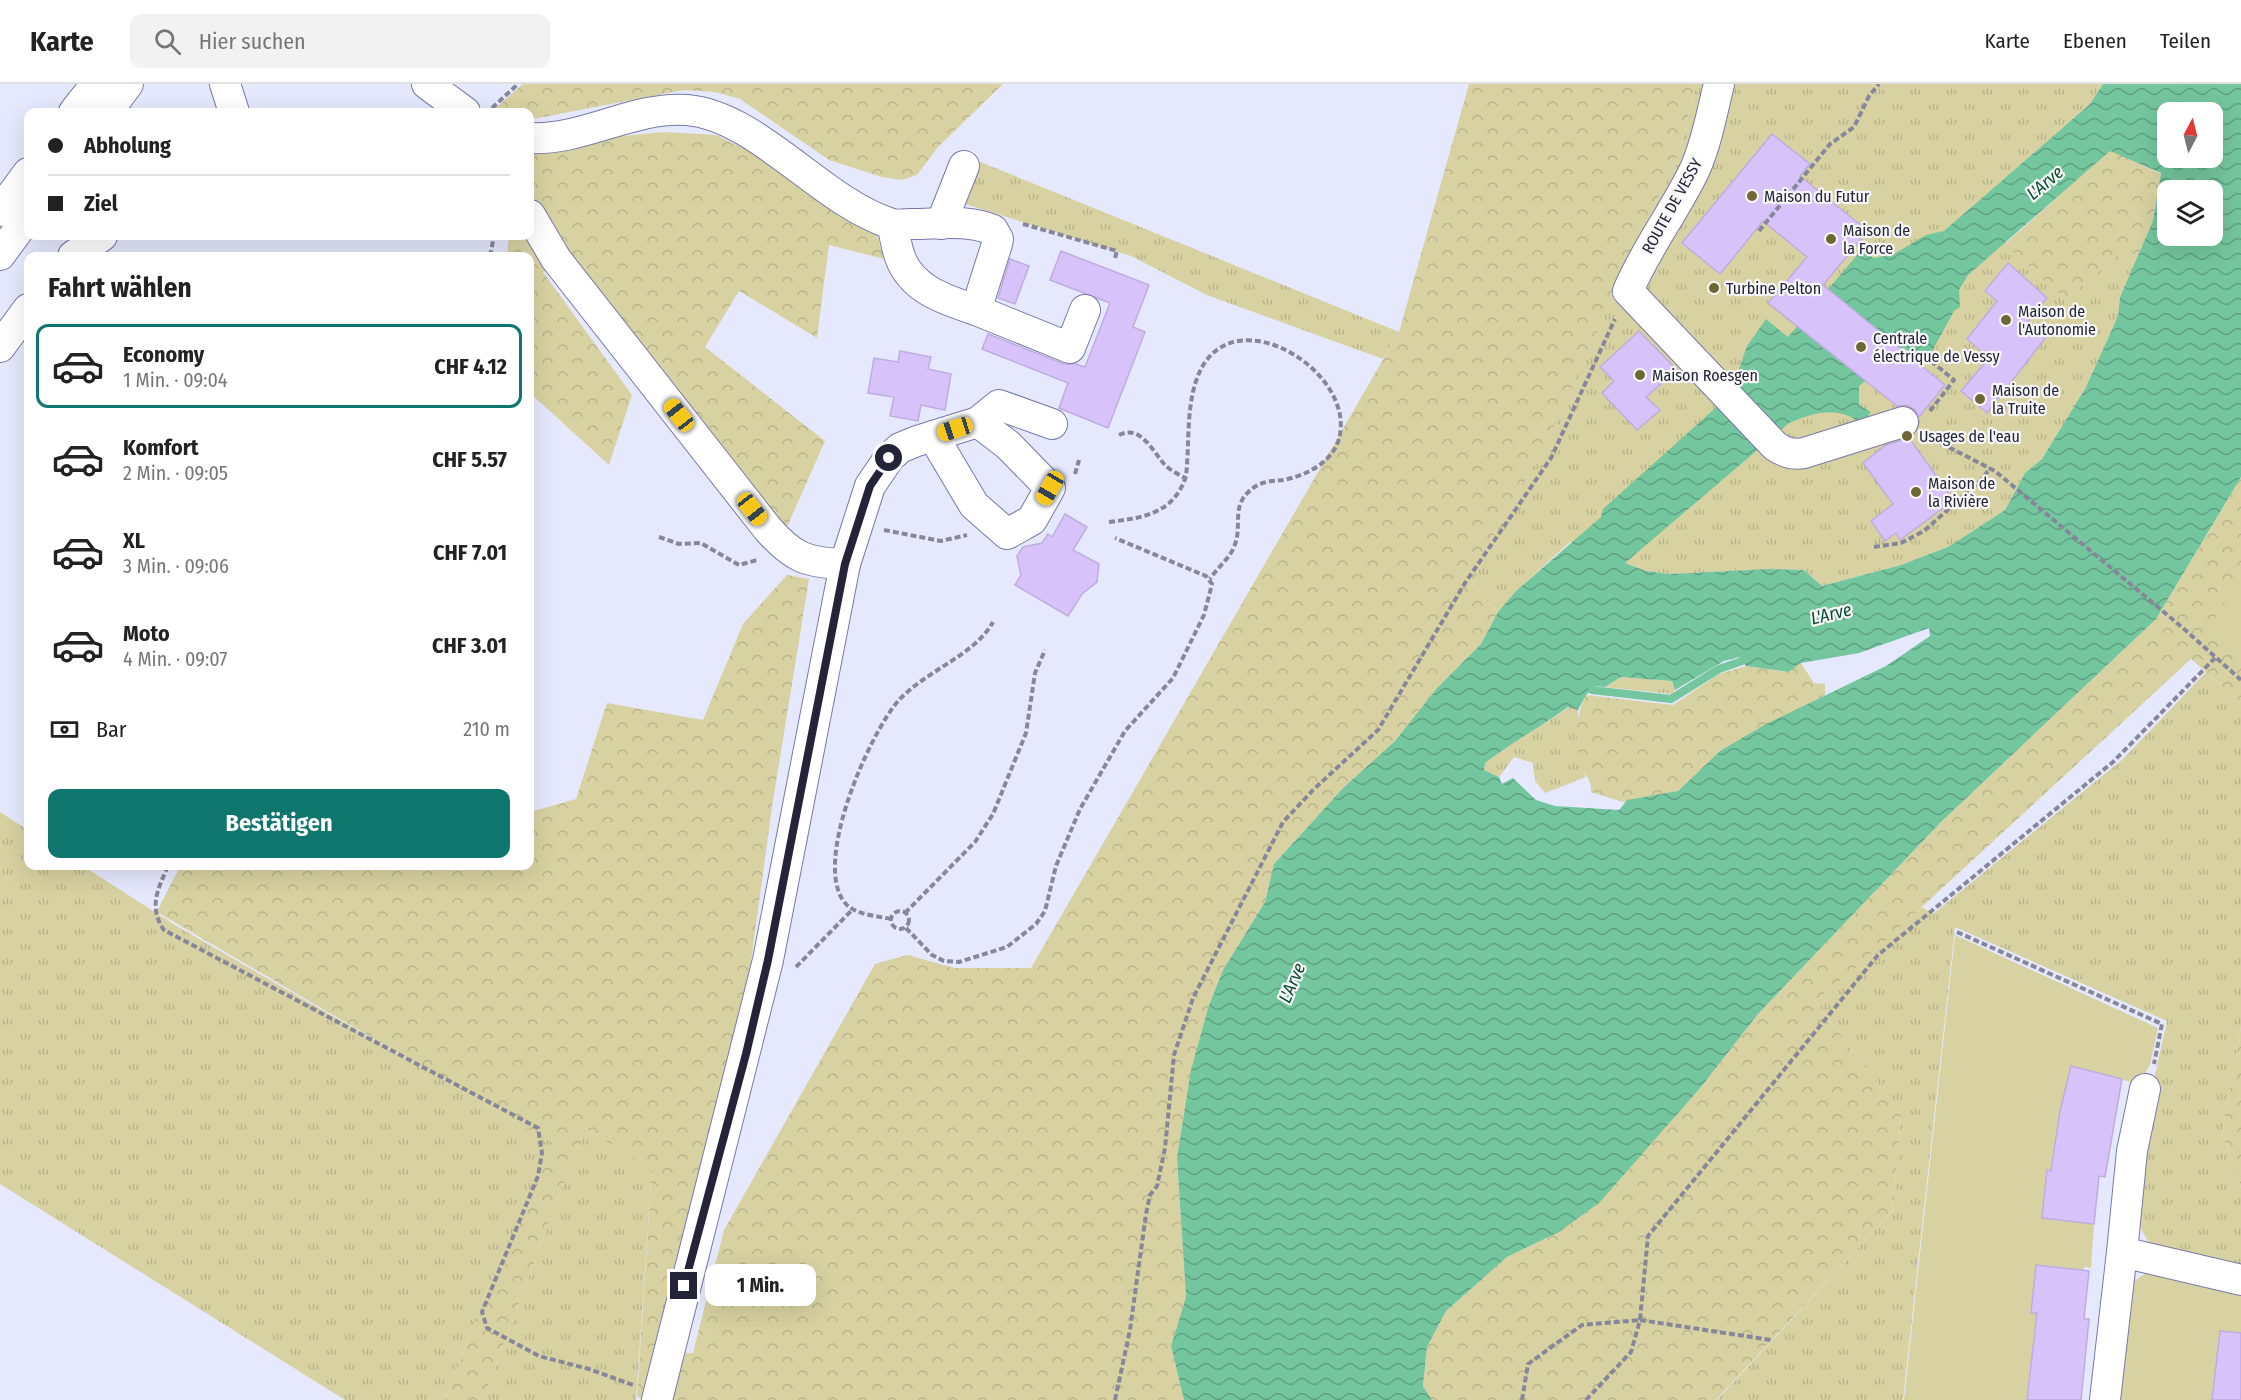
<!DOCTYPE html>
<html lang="de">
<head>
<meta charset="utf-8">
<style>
	body { margin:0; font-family:"Fira Sans Condensed",sans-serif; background:#f2f2f2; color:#222; height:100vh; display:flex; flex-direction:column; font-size:22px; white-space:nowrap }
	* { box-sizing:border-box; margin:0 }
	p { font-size:20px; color:#767676 }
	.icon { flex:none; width:33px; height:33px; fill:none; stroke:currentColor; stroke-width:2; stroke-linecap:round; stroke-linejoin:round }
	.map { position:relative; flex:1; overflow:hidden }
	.sheet { position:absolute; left:24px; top:168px; width:510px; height:618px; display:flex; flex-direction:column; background:#fff; border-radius:12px; box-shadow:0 6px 24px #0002 }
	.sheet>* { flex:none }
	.banner { position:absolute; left:24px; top:24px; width:510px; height:132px; border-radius:12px; box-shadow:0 6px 24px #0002; display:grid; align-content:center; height:132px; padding:0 24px; background:#fff }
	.needle { width:39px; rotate:7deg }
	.fabs { position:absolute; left:2157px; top:18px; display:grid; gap:12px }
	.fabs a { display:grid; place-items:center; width:66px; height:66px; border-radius:12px; background:#fff; box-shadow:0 6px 24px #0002; font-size:30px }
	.end { position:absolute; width:27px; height:27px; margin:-14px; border:8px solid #232437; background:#fff; box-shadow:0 0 0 3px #fff }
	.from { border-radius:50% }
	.bubble { position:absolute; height:42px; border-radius:12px; background:#fff; box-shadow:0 6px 24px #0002; font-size:20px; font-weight:700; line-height:42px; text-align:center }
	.car { position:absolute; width:18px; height:36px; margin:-18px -9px; border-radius:8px; box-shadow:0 0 4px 2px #0007; background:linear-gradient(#f5c518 24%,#345 0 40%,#f5c518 0 76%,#345 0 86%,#f5c518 0) }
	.banner b { display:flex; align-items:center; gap:21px; height:57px; font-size:22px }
	.banner b+b { border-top:2px solid #e0e0e0 }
	.banner i { width:15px; height:15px; background:#222 }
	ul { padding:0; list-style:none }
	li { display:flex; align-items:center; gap:18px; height:84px; margin:0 12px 9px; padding:0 12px; border:3px solid transparent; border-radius:12px }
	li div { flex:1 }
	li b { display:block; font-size:22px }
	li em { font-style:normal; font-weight:700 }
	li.active { border-color:#0f766e }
	li>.icon { width:54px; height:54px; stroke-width:1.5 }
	h2 { padding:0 24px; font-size:27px; line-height:72px }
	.pay { display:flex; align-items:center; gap:15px; height:66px; padding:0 24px; font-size:22px }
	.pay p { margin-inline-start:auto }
	.primary-button { display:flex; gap:12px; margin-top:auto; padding:12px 24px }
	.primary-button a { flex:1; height:69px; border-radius:12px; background:#0f766e; color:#fff; font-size:24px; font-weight:700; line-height:69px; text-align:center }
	header { display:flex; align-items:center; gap:36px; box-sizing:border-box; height:84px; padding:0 30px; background:#fff; border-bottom:2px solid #e0e0e0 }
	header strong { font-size:28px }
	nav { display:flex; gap:33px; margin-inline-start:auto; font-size:21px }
	.search { width:420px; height:54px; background:#f2f2f2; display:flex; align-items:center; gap:15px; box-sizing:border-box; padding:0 21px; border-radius:12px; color:#767676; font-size:22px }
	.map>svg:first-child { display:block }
	.grass { fill:url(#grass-tufts) }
	.forest { fill:url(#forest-crowns) }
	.garden { fill:#d8d2a2 }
	.water { fill:url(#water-waves); fill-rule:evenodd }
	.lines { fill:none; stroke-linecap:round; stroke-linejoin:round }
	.stream { stroke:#74c69e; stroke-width:8 }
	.building { fill:#d7c2fa; stroke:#bfaddf; stroke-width:1.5 }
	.minor-casing { stroke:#7679a9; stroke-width:32 }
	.path { stroke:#86879b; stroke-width:4; stroke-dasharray:6 3; stroke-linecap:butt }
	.minor { stroke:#fff; stroke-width:30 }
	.route { stroke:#232437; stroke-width:8 }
	.poi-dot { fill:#6e6734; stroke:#f7f7f7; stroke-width:2 }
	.labels { text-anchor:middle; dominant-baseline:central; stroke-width:4.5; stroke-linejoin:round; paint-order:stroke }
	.poi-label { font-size:16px; fill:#232437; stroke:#f7f7f7; text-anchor:start }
	.street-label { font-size:16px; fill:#232437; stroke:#f7f7f7 }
	.water-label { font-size:18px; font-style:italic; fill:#074c32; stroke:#f7f7f7 }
</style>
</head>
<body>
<header>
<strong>Karte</strong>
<div class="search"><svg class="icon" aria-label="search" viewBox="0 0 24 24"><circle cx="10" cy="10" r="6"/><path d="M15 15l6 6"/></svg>Hier suchen</div>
<nav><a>Karte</a><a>Ebenen</a><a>Teilen</a></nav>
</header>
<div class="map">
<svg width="2241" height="1316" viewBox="0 0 2241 1316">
	<defs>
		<pattern id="grass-tufts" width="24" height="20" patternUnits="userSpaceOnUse" patternTransform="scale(1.5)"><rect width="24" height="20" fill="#d8d2a2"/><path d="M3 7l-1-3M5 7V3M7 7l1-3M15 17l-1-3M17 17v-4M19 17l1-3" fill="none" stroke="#b9b48c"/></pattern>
		<pattern id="forest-crowns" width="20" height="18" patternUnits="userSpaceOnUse" patternTransform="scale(1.5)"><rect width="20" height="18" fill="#d8d2a2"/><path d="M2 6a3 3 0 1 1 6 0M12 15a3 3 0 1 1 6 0" fill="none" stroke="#b9b48c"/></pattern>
		<pattern id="water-waves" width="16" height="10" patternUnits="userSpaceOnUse" patternTransform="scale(1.5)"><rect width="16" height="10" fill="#74c69e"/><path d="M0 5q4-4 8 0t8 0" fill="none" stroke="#5fa182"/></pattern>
	</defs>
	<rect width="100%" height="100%" fill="#e6e8fd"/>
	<g class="grass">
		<path d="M1696,0H2103L2090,20L1971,124L2065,216L2124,166L2138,172L2120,213L2118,232L2086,303L2042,375L2025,389L2005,426L1948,463L1901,481L1822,502L1804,486L1769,485L1670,490L1646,487L1570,458L1516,507L1498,528L1472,501L1502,433L1545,361L1679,68Z"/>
		<path d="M978,77L1399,248L1383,275L1207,211L1131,172L959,118Z"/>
		<path d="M2206,588L2241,618V943L2222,1048L2241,1104V1188L2155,1169L2132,1130L2145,1036L2167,937L1955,843L1903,1316H1717L1893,1126L1901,1031L1815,917L1922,823L1933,830L2123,675Z"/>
		<path d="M1621,593L1672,597L1675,606L1672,610L1605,603Z"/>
		<path d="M1569,623L1578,626L1580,677L1586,693L1545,709L1535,697L1533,679L1514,673L1499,693L1484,686L1485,679C1512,658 1541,643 1569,623Z"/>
		<path d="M0,728L28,746V782H83L175,841L554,1060L489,1202L445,1316H345L0,1100Z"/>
		<path d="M584,1044L652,1084L636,1316H483Z"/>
	</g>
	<g class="forest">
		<path d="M523,0H1003L938,63L917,91L902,96L882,93L829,76L740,15L715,8L684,6L533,35L532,61L664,48L716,51L747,66L822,119L875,144L884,175L829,161L817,254L739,207L705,263L825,357L783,452L571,179L543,188L632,311L609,381L530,309V172H507L509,152H530V28H491Z"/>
		<path d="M1469,0H1696L1679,68L1545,362L1502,433L1472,501L1498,528L1481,560L1437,604L1395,657L1343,704L1274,780L1265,818L1223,886L1209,921L1177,1074L1186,1213L1171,1262L1184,1316H643L637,1312L652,1085L584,1044L483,1316H445L489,1202L553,1060L157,828L180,782H530V728L576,715L607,619L703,636L743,540L787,491L809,495L772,723L749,892L658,1268L693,1269L724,1146L875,880L907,871L955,884H1031L1399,248Z"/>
		<path d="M2110,66L2161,90L2153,137L2138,172L2124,166L2065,216L2005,160Z"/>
		<path d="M2241,393V618L2191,575L1860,880L1815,917L1901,1031L1893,1126L1716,1316H1432L1423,1302L1427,1263L1446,1227L1507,1173L1559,1148L1701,1003L1758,930L1941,738L2156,535Z"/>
		<path d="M1801,579L1814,599L1825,600V611L1720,667L1678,707L1623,718L1591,708C1593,696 1582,689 1580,677C1575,656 1576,629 1586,611L1673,621L1719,590L1746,582L1787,588Z"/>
		<path d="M2241,943V1104L2222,1048Z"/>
	</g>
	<g class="garden">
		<path d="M2241,491V573L2208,547Z"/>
		<path d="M1955,851L2158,944L2150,981L2139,1000L2071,983L2059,1034L2052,1087L2047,1086L2042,1133L2094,1140L2091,1184L2084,1183V1186L2036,1181L2031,1229H2037L2027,1316H1904Z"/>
		<path d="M2153,1184L2241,1203V1274L2212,1316H2113L2133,1198Z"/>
	</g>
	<path class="water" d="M2103,0H2241V393L2156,535L1941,738L1758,930L1701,1003L1599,1119L1559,1148L1507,1173L1446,1227L1427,1263L1423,1302L1432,1316H1184L1171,1262L1186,1213L1177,1074L1191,986L1209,921L1223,886L1265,818L1274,780L1343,704L1395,657L1437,604L1481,560L1498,528L1516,507L1601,433L1603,425L1722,318L1733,302L1747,262L1766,235L1788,253L1862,165L1873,174L1894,170L1926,151L1944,147L2090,20ZM2168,28H2212V74H2168ZM2110,67L2161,89L2153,137L2120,213L2118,232L2086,303L2042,375L2025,389L2005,426L1948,463L1901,481L1822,502L1804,486L1769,485L1670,490L1646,487L1625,479L1789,339C1815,328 1838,321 1862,340L1871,328L1859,321V302L1904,264L1919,277L1926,267L1930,271L1954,227L1960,223L1959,206L1968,191ZM2168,106H2212V152H2168ZM1929,544L1930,552L1886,582L1766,640L1720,667L1678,707L1627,716L1619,726L1555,722L1536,716L1513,694L1502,700L1499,693L1484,686L1485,679C1512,658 1541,643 1568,623L1578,626L1586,611L1596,602L1605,603L1621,593L1672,597L1675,606L1724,577L1739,573L1746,582L1788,588L1801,579L1859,569Z"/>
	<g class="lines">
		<path class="stream" d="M1592,606L1671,615L1719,585L1742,577"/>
	</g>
	<g class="building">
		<path d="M1772,50L1810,80L1800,92L1868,147L1823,201L1945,301L1919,333L1915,326L1907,321L1897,322L1768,219L1807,173L1763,137L1720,190L1682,159Z"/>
		<path d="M1061,167L1149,201L1133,243L1145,248L1108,344L1059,324L1068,299L982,265L988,250L1064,280H1076L1085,283L1110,219L1050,196Z"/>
		<path d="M1010,175L1029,182L1015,220L998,214Z"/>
		<path d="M2008,179L2047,214L2028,237L2046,253L1987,329L1961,307L1989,274L1967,255L1997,217L1985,207Z"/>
		<path d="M1639,247L1677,286L1646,313L1660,326L1637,346L1602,309L1614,297L1600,283Z"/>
		<path d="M900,267L931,273L928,285L951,290L945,326L921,321L918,337L890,332L894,313L868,309L874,274L898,278Z"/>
		<path d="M1909,354L1954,416L1900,456L1896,449L1885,457L1871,437L1893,420L1863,379L1886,361Z"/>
		<path d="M1065,430L1087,443L1073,466L1099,480L1097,498L1082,510L1068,532L1015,501L1021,491L1017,472L1023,463L1042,459L1048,450L1052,453Z"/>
		<path d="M2071,982L2122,995L2105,1093L2099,1092L2094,1140L2042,1134L2047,1086L2051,1087L2060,1027Z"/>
		<path d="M2036,1181L2089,1187L2084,1235H2089L2081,1316H2027L2037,1229H2031Z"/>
		<path d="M2220,1247L2241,1249V1316H2212Z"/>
	</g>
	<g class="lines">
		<defs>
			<g id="minor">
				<path d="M225,0L234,28"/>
				<path d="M427,0L465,28"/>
				<path d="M1719,0C1712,28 1707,58 1695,85C1675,127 1646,164 1628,207L1775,362C1785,369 1793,371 1804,369L1903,338"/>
				<path d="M74,28L96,0"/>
				<path d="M107,28L128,0"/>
				<path d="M530,54C583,57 633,22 687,26C757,32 820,116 889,139C896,142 905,140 912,140C938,140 968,135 993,146L998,155L997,160L976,226C946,216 912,206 900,173C896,162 895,151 892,140"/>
				<path d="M0,127L28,89"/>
				<path d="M530,131L556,175L767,444C792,473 806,479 845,480L870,402L889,374L900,364L917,357L978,338L999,321L1052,340"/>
				<path d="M941,140L964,82"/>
				<path d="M0,171L28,133"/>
				<path d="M73,172L102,152"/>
				<path d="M976,226L1070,264L1085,226"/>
				<path d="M0,263L28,225"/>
				<path d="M933,352L974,421L1007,450L1032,436L1050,404L1008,361L978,338"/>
				<path d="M2145,1005L2132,1067L2122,1168L2241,1196"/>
				<path d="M657,1316L768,876L845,480"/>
				<path d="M2105,1316L2122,1168"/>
			</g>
		</defs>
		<use href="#minor" class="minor-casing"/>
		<g class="path">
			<path d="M492,24L518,0"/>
			<path d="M1023,140L1117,167L1115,174"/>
			<path d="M1759,147L1830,60L1854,43L1869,12L1879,0"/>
			<path d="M490,172L494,152"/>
			<path d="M1930,327L1954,296L1931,277"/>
			<path d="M1119,351C1141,340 1153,368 1165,381C1170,386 1178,390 1185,394"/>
			<path d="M1925,351L1995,387L2183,544L2241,596"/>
			<path d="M1075,390L1079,376"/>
			<path d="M1109,438C1142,434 1174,430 1186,392C1190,358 1185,317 1201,285C1238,214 1357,289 1339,355C1332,379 1305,392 1283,396C1274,397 1264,397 1256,402C1228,420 1244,440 1234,463C1229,475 1217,484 1210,495"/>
			<path d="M884,446L941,457L967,451"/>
			<path d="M659,453L679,460L701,459L739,481L757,476"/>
			<path d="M1874,463L1901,459L1924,447L1983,394L1990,384"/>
			<path d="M168,782C158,805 148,823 164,846L538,1044L542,1069L538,1092L482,1228L487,1244L539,1272L589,1285L633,1301"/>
			<circle cx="900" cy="836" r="9"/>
			<path d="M905,829L975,758L993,730L1026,649L1035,589L1045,566"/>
			<path d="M891,835C877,832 859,831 848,822C808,786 870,648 899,616C927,586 975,571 993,538"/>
			<path d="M906,844L932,871L944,877L959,878L1007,863L1036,840L1045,827L1056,782L1080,725L1125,647L1173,594L1204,531L1212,500L1206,492L1115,454"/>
			<path d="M1957,848L2162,940L2154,980"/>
			<path d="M796,883L853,825"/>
			<path d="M1115,1316L1130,1246L1146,1130L1150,1111L1157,1102L1165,1064L1174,971L1193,914L1283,738L1314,705L1378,646L1465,499L1551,374L1615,235"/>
			<path d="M1522,1316L1528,1280L1582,1241L1640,1236L1648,1152L1878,871L2113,678L2215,574"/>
			<path d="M1586,1316L1631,1268L1640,1236L1771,1256"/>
		</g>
		<use href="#minor" class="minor"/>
	</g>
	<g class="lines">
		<path class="route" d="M684,1202L746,970L768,876L845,480L870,402L889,374"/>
	</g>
	<g class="poi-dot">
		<circle cx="1752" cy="112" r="6"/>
		<circle cx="1831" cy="155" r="6"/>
		<circle cx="1714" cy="204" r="6"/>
		<circle cx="2006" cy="236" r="6"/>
		<circle cx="1861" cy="263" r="6"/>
		<circle cx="1640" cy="291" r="6"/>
		<circle cx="1980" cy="315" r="6"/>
		<circle cx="1907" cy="352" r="6"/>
		<circle cx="1916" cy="408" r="6"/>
	</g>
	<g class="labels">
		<g class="poi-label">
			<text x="1764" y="112">Maison du Futur</text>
			<text x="1843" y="146">Maison de<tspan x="1843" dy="18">la Force</tspan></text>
			<text x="1726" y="204">Turbine Pelton</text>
			<text x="2018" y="227">Maison de<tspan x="2018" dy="18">l'Autonomie</tspan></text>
			<text x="1873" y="254">Centrale<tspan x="1873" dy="18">électrique de Vessy</tspan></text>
			<text x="1652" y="291">Maison Roesgen</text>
			<text x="1992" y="306">Maison de<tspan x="1992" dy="18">la Truite</tspan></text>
			<text x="1919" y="352">Usages de l'eau</text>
			<text x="1928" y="399">Maison de<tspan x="1928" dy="18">la Rivière</tspan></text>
		</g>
		<g class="street-label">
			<text transform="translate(1672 122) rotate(-61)">ROUTE DE VESSY</text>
		</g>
		<g class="water-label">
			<text transform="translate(2045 99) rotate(-40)">L'Arve</text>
			<text transform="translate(1831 530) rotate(-14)">L'Arve</text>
			<text transform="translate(1292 899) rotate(-67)">L'Arve</text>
		</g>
	</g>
</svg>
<div class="fabs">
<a><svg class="needle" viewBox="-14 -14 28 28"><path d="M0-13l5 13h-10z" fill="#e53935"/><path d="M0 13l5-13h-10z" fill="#767676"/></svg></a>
<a><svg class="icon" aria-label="layers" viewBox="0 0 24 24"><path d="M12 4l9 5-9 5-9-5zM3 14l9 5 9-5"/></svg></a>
</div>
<i class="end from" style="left:889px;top:374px"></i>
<i class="end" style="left:684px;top:1202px"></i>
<div class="bubble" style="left:705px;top:1180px;width:111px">1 Min.</div>
<i class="car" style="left:679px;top:331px;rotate:322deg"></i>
<i class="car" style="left:955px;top:345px;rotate:252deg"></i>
<i class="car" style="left:1050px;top:404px;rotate:210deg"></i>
<i class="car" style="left:752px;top:425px;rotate:142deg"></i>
<div class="banner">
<b><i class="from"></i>Abholung</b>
<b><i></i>Ziel</b>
</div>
<section class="sheet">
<h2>Fahrt wählen</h2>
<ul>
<li class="active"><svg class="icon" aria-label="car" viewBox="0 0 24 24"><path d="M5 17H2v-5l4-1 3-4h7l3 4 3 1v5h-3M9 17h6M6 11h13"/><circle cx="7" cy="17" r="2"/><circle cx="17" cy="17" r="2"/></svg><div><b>Economy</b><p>1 Min. · 09:04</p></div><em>CHF 4.12</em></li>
<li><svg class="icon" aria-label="car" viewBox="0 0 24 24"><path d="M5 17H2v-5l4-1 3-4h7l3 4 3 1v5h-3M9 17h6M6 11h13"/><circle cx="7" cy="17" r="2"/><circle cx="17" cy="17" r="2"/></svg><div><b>Komfort</b><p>2 Min. · 09:05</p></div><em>CHF 5.57</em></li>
<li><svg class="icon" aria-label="car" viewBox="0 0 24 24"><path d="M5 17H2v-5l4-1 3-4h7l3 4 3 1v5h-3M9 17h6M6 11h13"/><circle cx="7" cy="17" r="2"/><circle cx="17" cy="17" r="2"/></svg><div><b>XL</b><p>3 Min. · 09:06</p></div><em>CHF 7.01</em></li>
<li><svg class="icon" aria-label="car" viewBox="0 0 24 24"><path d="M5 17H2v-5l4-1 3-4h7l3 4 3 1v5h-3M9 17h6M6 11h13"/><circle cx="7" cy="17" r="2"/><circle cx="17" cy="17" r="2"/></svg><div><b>Moto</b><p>4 Min. · 09:07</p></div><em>CHF 3.01</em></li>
</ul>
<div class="pay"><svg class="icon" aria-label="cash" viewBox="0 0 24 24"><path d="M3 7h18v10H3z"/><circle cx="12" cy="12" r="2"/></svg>Bar<p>210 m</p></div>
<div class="primary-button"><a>Bestätigen</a></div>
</section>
</div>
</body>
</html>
